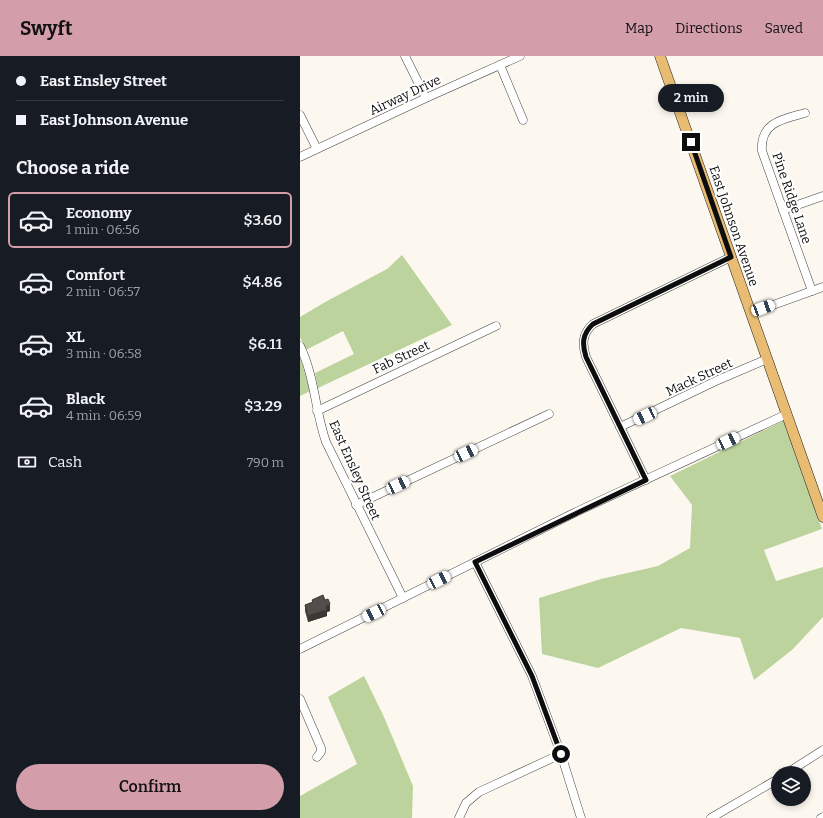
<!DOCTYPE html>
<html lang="en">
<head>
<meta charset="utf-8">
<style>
	body { margin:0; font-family:Bitter,serif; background:#242831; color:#f1f3f6; height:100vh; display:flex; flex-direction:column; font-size:15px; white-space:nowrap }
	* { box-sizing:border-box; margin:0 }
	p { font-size:13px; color:#9ea1a6 }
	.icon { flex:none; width:22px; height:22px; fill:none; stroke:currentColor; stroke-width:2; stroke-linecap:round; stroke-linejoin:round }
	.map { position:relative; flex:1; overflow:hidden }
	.drawer { display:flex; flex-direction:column; background:#171b24; width:300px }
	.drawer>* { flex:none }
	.top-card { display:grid; align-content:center; height:88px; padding:0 16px; background:#171b24 }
	.controls { position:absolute; left:471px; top:710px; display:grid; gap:8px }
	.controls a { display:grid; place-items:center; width:40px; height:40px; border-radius:50%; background:#171b24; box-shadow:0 2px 6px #0003; font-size:20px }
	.end { position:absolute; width:18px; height:18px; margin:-9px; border:5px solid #0d0d0d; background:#fff; box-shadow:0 0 0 2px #fff }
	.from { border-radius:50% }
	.bubble { position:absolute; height:28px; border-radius:14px; background:#171b24; box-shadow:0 2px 6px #0003; font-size:13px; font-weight:600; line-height:28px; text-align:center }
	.car { position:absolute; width:12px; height:24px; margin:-12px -6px; border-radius:5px; box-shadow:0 0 3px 1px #0007; background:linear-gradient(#fff 24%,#345 0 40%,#fff 0 76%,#345 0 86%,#fff 0) }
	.top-card b { display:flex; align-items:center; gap:14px; height:38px; font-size:15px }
	.top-card b+b { border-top:1px solid #363941 }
	.top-card i { width:10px; height:10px; background:#f1f3f6 }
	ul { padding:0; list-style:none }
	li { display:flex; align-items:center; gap:12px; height:56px; margin:0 8px 6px; padding:0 8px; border:2px solid transparent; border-radius:6px }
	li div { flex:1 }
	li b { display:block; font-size:15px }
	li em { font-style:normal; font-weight:600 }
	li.on { border-color:#d39daa }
	li>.icon { width:36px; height:36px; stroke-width:1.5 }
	h2 { padding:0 16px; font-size:18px; line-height:48px }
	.pay { display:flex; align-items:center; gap:10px; height:44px; padding:0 16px; font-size:15px }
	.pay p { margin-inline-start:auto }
	.action { display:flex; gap:8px; margin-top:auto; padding:8px 16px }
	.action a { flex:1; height:46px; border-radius:24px; background:#d39daa; color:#111; font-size:16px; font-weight:600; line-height:46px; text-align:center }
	header { display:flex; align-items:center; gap:24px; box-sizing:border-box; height:56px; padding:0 20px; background:#d39daa; color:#111 }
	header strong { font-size:19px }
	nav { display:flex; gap:22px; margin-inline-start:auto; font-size:14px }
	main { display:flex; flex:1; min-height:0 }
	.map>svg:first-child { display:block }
	.forest { fill:#bdd39d }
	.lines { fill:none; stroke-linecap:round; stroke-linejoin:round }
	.minor-casing { stroke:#404040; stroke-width:9 }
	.major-casing { stroke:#1e1e1e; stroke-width:11 }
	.minor { stroke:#fff; stroke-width:8 }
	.major { stroke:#e9bc73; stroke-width:10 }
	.wall { fill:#494240 }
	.shaded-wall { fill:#3c3634 }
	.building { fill:#554d4b; stroke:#3c3634 }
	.route { stroke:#0d0d0d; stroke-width:5 }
	.labels { text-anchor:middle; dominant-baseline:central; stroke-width:4; stroke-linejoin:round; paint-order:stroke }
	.street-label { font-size:13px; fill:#0d0d0d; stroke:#fff }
</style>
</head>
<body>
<header>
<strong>Swyft</strong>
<nav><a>Map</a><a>Directions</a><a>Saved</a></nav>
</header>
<main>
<section class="drawer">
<div class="top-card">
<b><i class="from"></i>East Ensley Street</b>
<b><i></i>East Johnson Avenue</b>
</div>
<h2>Choose a ride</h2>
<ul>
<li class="on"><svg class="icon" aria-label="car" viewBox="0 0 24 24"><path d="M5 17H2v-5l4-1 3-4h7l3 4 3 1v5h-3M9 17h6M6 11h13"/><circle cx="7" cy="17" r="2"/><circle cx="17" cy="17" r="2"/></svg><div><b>Economy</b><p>1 min · 06:56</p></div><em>$3.60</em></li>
<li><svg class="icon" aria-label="car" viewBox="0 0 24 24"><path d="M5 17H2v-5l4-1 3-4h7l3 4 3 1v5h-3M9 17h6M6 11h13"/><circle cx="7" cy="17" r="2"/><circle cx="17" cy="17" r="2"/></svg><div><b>Comfort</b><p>2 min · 06:57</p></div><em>$4.86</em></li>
<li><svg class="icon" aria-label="car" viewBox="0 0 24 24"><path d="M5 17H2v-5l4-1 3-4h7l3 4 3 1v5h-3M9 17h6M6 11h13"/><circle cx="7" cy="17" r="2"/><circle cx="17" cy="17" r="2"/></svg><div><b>XL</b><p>3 min · 06:58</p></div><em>$6.11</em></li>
<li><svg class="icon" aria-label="car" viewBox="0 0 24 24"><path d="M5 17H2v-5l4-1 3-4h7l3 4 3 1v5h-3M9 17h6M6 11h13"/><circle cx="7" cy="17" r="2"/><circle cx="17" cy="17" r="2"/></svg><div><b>Black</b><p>4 min · 06:59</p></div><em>$3.29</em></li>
</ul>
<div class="pay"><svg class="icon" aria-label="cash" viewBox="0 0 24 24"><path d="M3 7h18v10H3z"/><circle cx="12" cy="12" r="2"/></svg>Cash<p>790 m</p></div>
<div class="action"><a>Confirm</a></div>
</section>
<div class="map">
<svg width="523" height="762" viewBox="0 0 523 762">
	<rect width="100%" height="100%" fill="#fdf8ef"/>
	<g class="forest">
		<path d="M102,199L152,269L18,332L15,317L54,298L43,275L6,294L0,281V261L27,245L87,213Z"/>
		<path d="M0,300L10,335L0,340Z"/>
		<path d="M485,364L522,473L464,494L476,525L523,511V561L493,593L454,624L440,582L381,572L298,612L242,598L239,542L301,523L358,510L390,492L392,449L370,420Z"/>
		<path d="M64,620L84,661L113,730L112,762H0V740L57,708L28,641Z"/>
	</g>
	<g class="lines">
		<defs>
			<g id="minor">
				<path d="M105,0L126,42"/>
				<path d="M200,9L223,64"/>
				<path d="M505,57C483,63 460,66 462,95L512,235"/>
				<path d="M0,59L17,93"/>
				<path d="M0,101L126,42L220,0"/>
				<path d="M483,154L523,140"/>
				<path d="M451,257L523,231"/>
				<path d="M0,290C15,321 15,355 26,386L103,542"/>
				<path d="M17,355L196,270"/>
				<path d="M320,371L418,324L467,303"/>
				<path d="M346,424L286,301C282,288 282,278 293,268L431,201"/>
				<path d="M56,449L249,358"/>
				<path d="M175,506L232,620L261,698L281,762"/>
				<path d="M0,593L276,456L487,358"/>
				<path d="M0,643L21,692V696L17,701"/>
				<path d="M487,717L523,694"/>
				<path d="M159,762L166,747L179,736L261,698"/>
				<path d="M411,762L478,723"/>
				<path d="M521,762L523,761"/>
			</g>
			<path id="major" d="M360,0L523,461"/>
		</defs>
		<use href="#minor" class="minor-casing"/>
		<use href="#major" class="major-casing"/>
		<use href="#minor" class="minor"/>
		<use href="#major" class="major"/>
	</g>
	<path class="wall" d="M12,544L30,555L27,556V560L8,566L5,555V549L12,546Z"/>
	<path class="shaded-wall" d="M30,548V555L27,556V560L8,566V560L26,550Z"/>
	<path class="building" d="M23,539L25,544L28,543L30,548L26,550L27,554L8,560L5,549L13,546L12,544Z"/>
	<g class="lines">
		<path class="route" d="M261,698L232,620L175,506L346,424L286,301C282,288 282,278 293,268L431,201L391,86"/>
	</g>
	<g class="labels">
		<g class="street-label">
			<text transform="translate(105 39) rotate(-25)">Airway Drive</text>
			<text transform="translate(492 142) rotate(71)">Pine Ridge Lane</text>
			<text transform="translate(434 170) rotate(71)">East Johnson Avenue</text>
			<text transform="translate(101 301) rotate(-25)">Fab Street</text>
			<text transform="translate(399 321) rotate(-25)">Mack Street</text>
			<text transform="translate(55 414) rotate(66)">East Ensley Street</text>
		</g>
	</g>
</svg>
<div class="controls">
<a><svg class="icon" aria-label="layers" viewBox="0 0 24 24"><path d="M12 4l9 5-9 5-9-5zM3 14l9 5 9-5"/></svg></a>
</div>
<i class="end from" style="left:261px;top:698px"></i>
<i class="end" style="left:391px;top:86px"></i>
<div class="bubble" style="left:358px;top:28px;width:66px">2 min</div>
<i class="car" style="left:463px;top:252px;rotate:70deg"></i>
<i class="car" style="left:345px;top:360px;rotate:245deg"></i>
<i class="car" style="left:428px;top:385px;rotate:65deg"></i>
<i class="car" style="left:166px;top:397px;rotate:65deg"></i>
<i class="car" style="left:98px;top:429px;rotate:65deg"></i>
<i class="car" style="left:139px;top:524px;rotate:64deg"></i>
<i class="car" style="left:74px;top:557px;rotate:244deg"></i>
</div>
</main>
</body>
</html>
